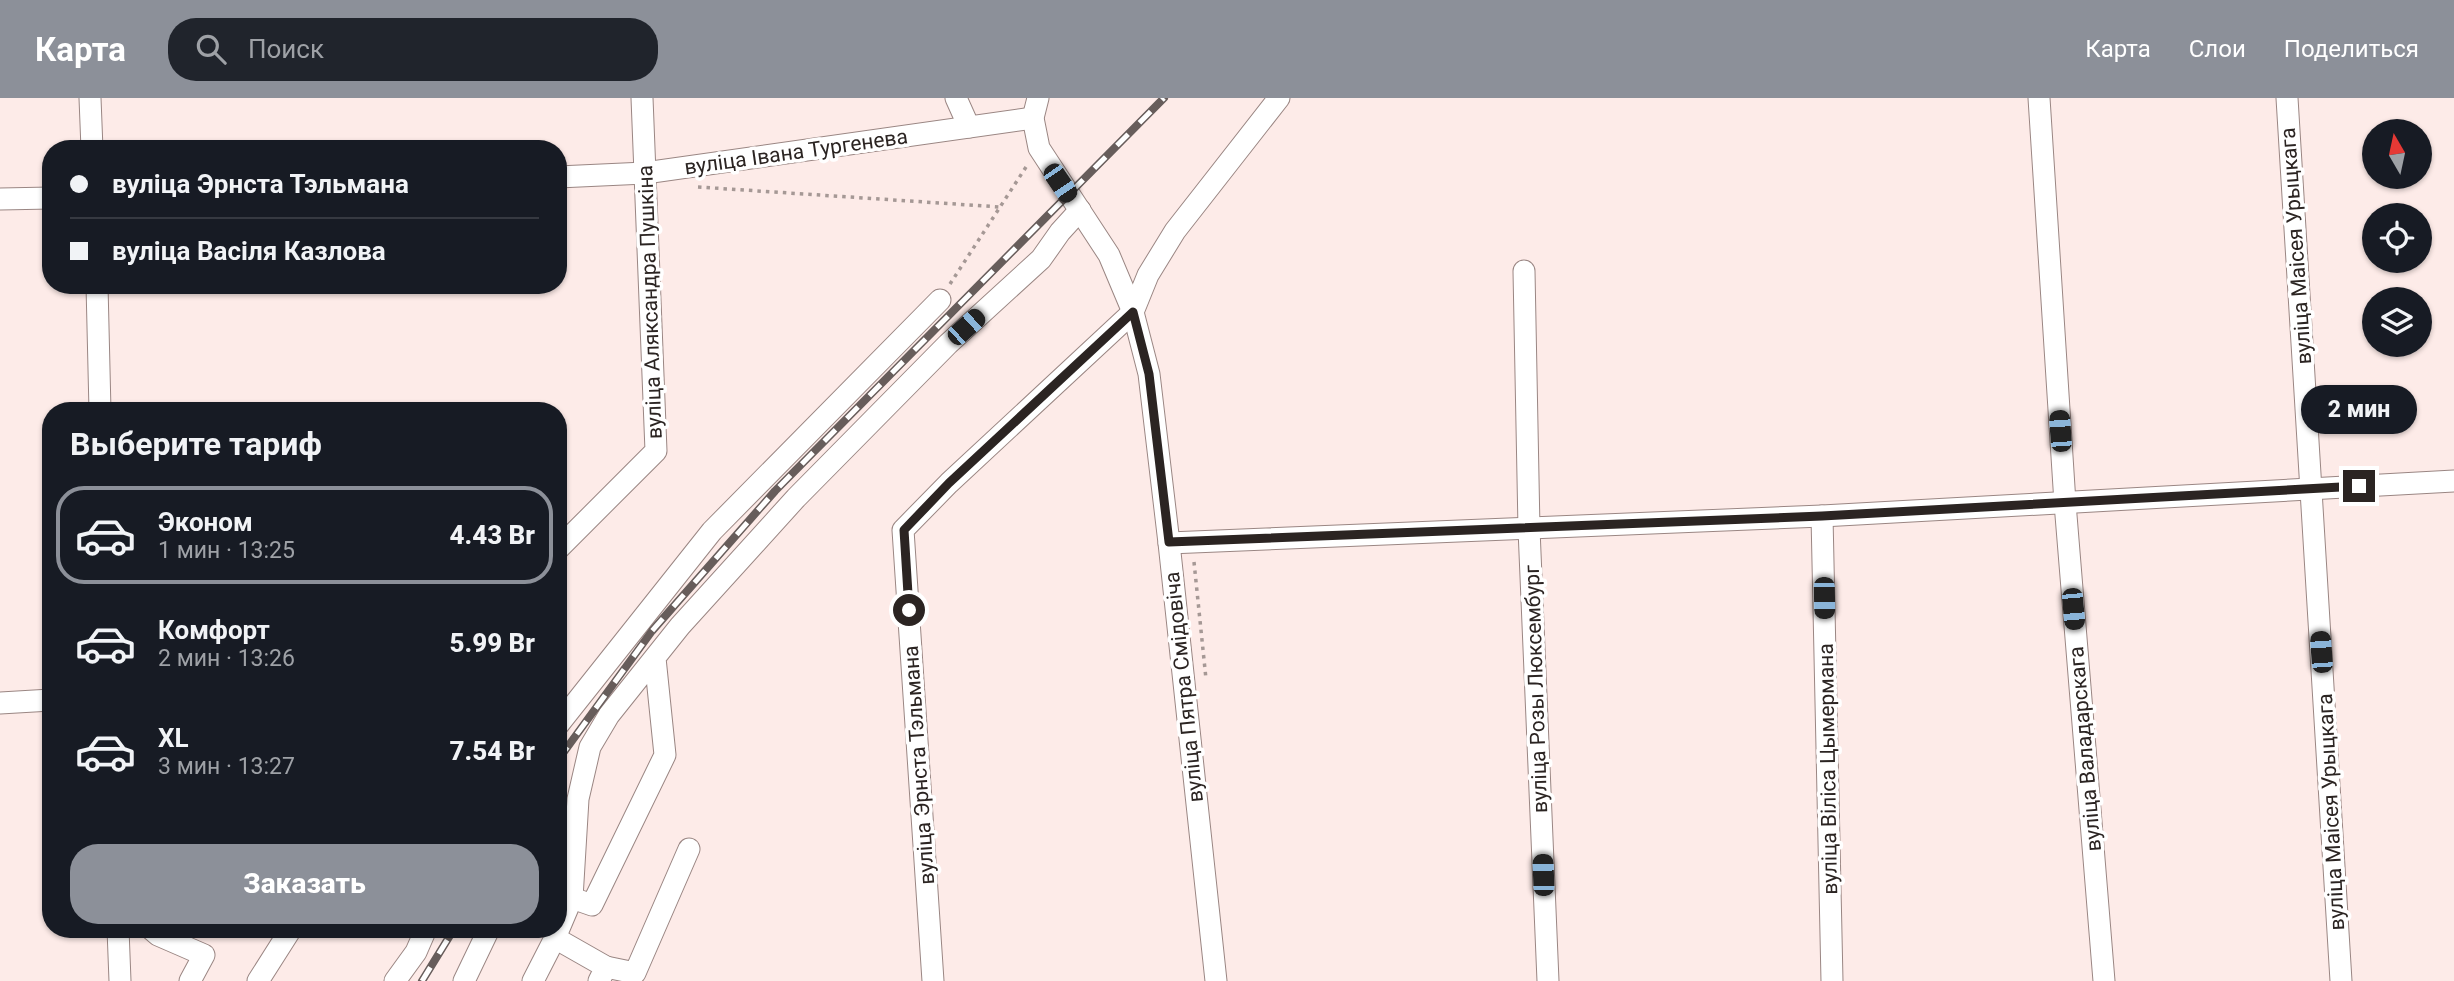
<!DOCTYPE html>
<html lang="ru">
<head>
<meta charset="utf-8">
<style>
	body { margin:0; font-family:Roboto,sans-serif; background:#20242c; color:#f1f3f6; height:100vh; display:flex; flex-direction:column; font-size:26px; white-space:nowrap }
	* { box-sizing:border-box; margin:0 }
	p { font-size:23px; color:#9ea1a6 }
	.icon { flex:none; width:38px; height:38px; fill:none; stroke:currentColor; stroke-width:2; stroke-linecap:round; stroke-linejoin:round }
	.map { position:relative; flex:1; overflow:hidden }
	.side { position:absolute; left:42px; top:304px; width:525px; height:536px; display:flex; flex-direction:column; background:#171b24; border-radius:28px; box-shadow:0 2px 5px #0004 }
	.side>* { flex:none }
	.top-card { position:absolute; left:42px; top:42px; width:525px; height:154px; border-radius:28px; box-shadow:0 2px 5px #0004; display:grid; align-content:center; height:154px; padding:0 28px; background:#171b24 }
	.needle { width:46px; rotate:351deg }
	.controls { position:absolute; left:2362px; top:21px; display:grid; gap:14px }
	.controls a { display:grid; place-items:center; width:70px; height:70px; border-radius:50%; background:#171b24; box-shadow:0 2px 5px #0004; font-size:35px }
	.end { position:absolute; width:32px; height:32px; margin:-16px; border:9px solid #2b2422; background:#fff; box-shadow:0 0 0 4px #fff }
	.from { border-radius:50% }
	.bubble { position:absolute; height:49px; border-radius:24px; background:#171b24; box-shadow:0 2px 5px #0004; font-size:23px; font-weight:800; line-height:49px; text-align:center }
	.car { position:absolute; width:21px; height:42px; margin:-21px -10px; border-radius:9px; box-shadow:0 0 5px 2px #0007; background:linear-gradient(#222 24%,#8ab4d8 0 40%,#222 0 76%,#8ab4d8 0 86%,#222 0) }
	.top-card b { display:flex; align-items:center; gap:24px; height:66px; font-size:26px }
	.top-card b+b { border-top:2px solid #363941 }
	.top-card i { width:18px; height:18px; background:#f1f3f6 }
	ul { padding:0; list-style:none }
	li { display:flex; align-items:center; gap:21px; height:98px; margin:0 14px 10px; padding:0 14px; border:4px solid transparent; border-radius:28px }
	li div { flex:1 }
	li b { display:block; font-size:26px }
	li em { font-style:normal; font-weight:800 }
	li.current { border-color:#8c9099 }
	li>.icon { width:63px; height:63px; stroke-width:1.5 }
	h2 { padding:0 28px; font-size:32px; line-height:84px }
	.primary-button { display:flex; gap:14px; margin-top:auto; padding:14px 28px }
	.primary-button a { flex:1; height:80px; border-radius:28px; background:#8c9099; color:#fff; font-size:28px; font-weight:800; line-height:80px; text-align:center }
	header { display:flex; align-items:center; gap:42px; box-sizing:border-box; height:98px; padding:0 35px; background:#8c9099; color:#fff }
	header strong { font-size:33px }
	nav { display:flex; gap:38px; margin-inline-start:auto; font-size:24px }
	.search { width:490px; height:63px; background:#20242c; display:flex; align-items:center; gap:18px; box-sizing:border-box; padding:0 24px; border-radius:28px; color:#9ea1a6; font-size:26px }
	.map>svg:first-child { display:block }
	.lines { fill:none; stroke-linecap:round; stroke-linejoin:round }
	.minor-casing { stroke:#9a8683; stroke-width:23 }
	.path { stroke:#a59895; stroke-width:3.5; stroke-dasharray:3.5 5; stroke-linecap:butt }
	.minor { stroke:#fff; stroke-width:21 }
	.rail-casing { stroke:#675d5b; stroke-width:8 }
	.rail { stroke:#fff; stroke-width:5; stroke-dasharray:16; stroke-linecap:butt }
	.route { stroke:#2b2422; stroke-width:9 }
	.labels { text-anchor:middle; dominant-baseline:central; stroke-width:7; stroke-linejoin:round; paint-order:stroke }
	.street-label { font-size:21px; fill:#2b2422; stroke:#fff }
</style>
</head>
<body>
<header>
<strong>Карта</strong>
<div class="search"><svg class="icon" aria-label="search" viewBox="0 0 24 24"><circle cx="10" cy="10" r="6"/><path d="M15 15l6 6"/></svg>Поиск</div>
<nav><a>Карта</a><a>Слои</a><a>Поделиться</a></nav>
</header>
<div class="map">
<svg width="2454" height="883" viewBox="0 0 2454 883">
	<rect width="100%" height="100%" fill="#fdebe8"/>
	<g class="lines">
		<defs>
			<g id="minor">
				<path d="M90,0L92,51"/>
				<path d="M956,0L969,29"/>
				<path d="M1038,0L1033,20L1039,50L1109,157L1133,214L1149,276L1169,445L1216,883"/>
				<path d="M2039,0L2065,405L2104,883"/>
				<path d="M2287,0L2341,883"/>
				<path d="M558,79L645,75L1033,20"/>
				<path d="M0,101L51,100"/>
				<path d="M1524,173L1529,431L1548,883"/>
				<path d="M97,187L100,313"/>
				<path d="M1822,418L1832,883"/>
				<path d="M1169,445L1822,418L2454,383"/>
				<path d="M558,451L656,353L642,0"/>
				<path d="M655,560L665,657L592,807L572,800L578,701L590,649L609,617L680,528L796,400L948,246L1041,161L1060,134L1080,112"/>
				<path d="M0,605L51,602"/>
				<path d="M558,627L712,433L940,202"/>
				<path d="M118,831L120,883"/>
				<path d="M151,831L158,837L204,857L190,883"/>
				<path d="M555,840L606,869L599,883"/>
				<path d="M606,869L635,875L689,751"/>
				<path d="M258,883L291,831"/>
				<path d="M395,883L416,854L426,831"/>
				<path d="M464,883L489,831"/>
				<path d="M533,883L555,840L572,800L558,785"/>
				<path d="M933,883L903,432L949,385L1133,214L1148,177L1175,133L1279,0"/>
			</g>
		</defs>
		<use href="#minor" class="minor-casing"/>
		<g class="path">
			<path d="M698,89L1000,109"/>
			<path d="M950,186L1028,66"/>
			<path d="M1194,464L1206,581"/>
		</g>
		<use href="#minor" class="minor"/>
		<defs>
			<g id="rail">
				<path d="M558,662L652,533L775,393L1164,0"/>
				<path d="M422,883L454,831"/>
			</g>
		</defs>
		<use href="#rail" class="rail-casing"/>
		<use href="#rail" class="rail"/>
	</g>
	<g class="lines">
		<path class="route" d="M909,512L904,432L949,385L1133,214L1149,276L1169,444L1822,418L2359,388"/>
	</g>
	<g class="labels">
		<g class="street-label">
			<text transform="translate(796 54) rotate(-8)">вуліца Івана Тургенева</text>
			<text transform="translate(2296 148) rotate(-94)">вуліца Маісея Урыцкага</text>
			<text transform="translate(650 204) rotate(-92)">вуліца Аляксандра Пушкіна</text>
			<text transform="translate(1184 589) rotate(-96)">вуліца Пятра Смідовіча</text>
			<text transform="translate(1536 591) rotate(-92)">вуліца Розы Люксембург</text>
			<text transform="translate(2085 651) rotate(-95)">вуліца Валадарскага</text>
			<text transform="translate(919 667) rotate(-94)">вуліца Эрнста Тэльмана</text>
			<text transform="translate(1828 671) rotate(-91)">вуліца Віліса Цымермана</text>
			<text transform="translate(2331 714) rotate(-93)">вуліца Маісея Урыцкага</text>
		</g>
	</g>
</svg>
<div class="controls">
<a><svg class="needle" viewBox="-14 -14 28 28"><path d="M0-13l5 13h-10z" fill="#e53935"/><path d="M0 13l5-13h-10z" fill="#9ea1a6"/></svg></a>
<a><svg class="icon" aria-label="locate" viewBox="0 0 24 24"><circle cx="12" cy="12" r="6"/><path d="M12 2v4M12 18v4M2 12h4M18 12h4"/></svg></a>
<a><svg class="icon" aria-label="layers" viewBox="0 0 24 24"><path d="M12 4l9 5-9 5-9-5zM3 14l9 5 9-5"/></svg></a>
</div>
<i class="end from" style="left:909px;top:512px"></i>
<i class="end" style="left:2359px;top:388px"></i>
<div class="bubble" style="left:2301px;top:287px;width:116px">2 мин</div>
<i class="car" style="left:1060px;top:85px;rotate:146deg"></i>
<i class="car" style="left:966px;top:229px;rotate:48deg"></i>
<i class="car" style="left:2060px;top:333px;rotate:356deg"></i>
<i class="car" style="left:1824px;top:500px;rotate:179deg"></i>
<i class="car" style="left:2073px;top:511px;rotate:175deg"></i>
<i class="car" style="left:2321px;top:554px;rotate:356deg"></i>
<i class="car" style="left:1543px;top:777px;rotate:358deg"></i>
<div class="top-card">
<b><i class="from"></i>вуліца Эрнста Тэльмана</b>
<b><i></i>вуліца Васіля Казлова</b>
</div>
<section class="side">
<h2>Выберите тариф</h2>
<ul>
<li class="current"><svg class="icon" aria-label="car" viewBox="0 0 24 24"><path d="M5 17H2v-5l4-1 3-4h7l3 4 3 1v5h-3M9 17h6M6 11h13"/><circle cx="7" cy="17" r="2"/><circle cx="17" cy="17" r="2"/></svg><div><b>Эконом</b><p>1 мин · 13:25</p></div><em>4.43 Br</em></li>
<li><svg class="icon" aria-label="car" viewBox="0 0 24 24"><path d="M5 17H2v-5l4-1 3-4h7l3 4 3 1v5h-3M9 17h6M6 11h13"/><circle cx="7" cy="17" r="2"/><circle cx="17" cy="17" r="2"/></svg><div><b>Комфорт</b><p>2 мин · 13:26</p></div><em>5.99 Br</em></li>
<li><svg class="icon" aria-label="car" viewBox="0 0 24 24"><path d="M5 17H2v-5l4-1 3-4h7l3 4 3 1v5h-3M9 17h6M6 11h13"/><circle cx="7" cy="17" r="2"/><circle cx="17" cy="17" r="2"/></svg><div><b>XL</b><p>3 мин · 13:27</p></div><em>7.54 Br</em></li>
</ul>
<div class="primary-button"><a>Заказать</a></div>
</section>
</div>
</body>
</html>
